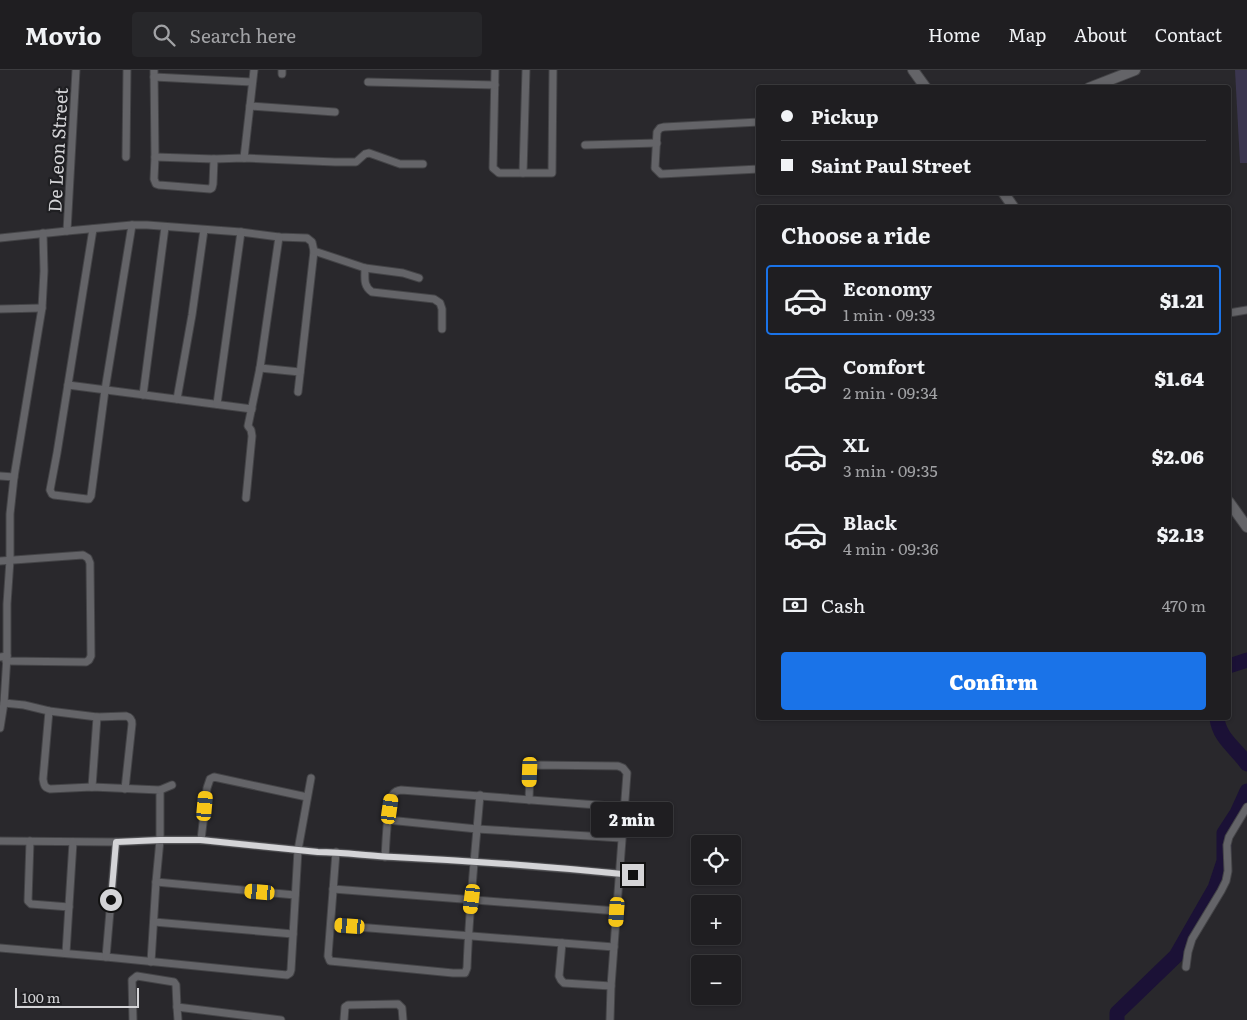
<!DOCTYPE html>
<html lang="en">
<head>
<meta charset="utf-8">
<style>
	body { margin:0; font-family:Literata,serif; background:#27272a; color:#f1f3f6; height:100vh; display:flex; flex-direction:column; font-size:19px; white-space:nowrap }
	* { box-sizing:border-box; margin:0 }
	p { font-size:16px; color:#a1a2a5 }
	.icon { flex:none; width:28px; height:28px; fill:none; stroke:currentColor; stroke-width:2; stroke-linecap:round; stroke-linejoin:round }
	.map { position:relative; flex:1; overflow:hidden }
	.side { position:absolute; left:756px; top:135px; width:475px; height:515px; display:flex; flex-direction:column; background:#1f1e21; border-radius:5px; box-shadow:0 1px 4px #0004,0 0 0 1px #3c3c3f }
	.side>* { flex:none }
	.hud { position:absolute; left:756px; top:15px; width:475px; height:110px; border-radius:5px; box-shadow:0 1px 4px #0004,0 0 0 1px #3c3c3f; display:grid; align-content:center; height:110px; padding:0 25px; background:#1f1e21 }
	.tools { position:absolute; left:691px; top:765px; display:grid; gap:10px }
	.tools a { display:grid; place-items:center; width:50px; height:50px; border-radius:5px; background:#1f1e21; box-shadow:0 1px 4px #0004,0 0 0 1px #3c3c3f; font-size:25px }
	.scale { position:absolute; left:15px; bottom:12px; width:124px; box-sizing:border-box; padding-left:5px; border:2px solid #d4d4d7; border-top:0; font-size:14px; line-height:18px; white-space:nowrap; color:#d4d4d7; -webkit-text-stroke:4px #1f1f22; paint-order:stroke }
	.end { position:absolute; width:22px; height:22px; margin:-11px; border:6px solid #d4d4d7; background:#111; box-shadow:0 0 0 2px #111 }
	.from { border-radius:50% }
	.bubble { position:absolute; height:35px; border-radius:5px; background:#1f1e21; box-shadow:0 1px 4px #0004,0 0 0 1px #3c3c3f; font-size:16px; font-weight:800; line-height:35px; text-align:center }
	.car { position:absolute; width:15px; height:30px; margin:-15px -8px; border-radius:6px; box-shadow:0 0 4px 1px #0007; background:linear-gradient(#f5c518 24%,#345 0 40%,#f5c518 0 76%,#345 0 86%,#f5c518 0) }
	.hud b { display:flex; align-items:center; gap:18px; height:48px; font-size:19px }
	.hud b+b { border-top:1px solid #3c3c3f }
	.hud i { width:12px; height:12px; background:#f1f3f6 }
	ul { padding:0; list-style:none }
	li { display:flex; align-items:center; gap:15px; height:70px; margin:0 10px 8px; padding:0 15px; border:2px solid transparent; border-radius:5px }
	li div { flex:1 }
	li b { display:block; font-size:19px }
	li em { font-style:normal; font-weight:800 }
	li.current { border-color:#1a73e8 }
	li>.icon { width:45px; height:45px; stroke-width:1.5 }
	h2 { padding:0 25px; font-size:22px; line-height:60px }
	.pay { display:flex; align-items:center; gap:12px; height:55px; padding:0 25px; font-size:19px }
	.pay p { margin-inline-start:auto }
	.cta { display:flex; gap:10px; margin-top:auto; padding:10px 25px }
	.cta a { flex:1; height:58px; border-radius:5px; background:#1a73e8; color:#fff; font-size:20px; font-weight:800; line-height:58px; text-align:center }
	header { display:flex; align-items:center; gap:30px; box-sizing:border-box; height:70px; padding:0 25px; background:#1f1e21; border-bottom:1px solid #3c3c3f }
	header strong { font-size:24px }
	nav { display:flex; gap:28px; margin-inline-start:auto; font-size:18px }
	.search { width:350px; height:45px; background:#27272a; display:flex; align-items:center; gap:12px; box-sizing:border-box; padding:0 18px; border-radius:5px; color:#a1a2a5; font-size:19px }
	.map>svg:first-child { display:block }
	.green { fill:#3b364f }
	.lines { fill:none; stroke-linecap:round; stroke-linejoin:round }
	.river { stroke:#1b1136; stroke-width:15 }
	.street-casing { stroke:#444447; stroke-width:9 }
	.secondary-casing { stroke:#444447; stroke-width:12 }
	.street { stroke:#646468; stroke-width:7 }
	.secondary { stroke:#646468; stroke-width:10 }
	.route { stroke:#d4d4d7; stroke-width:6 }
	.labels { text-anchor:middle; dominant-baseline:central; stroke-width:4.5; stroke-linejoin:round; paint-order:stroke }
	.street-label { font-size:18px; fill:#d4d4d7; stroke:#1f1f22 }
</style>
</head>
<body>
<header>
<strong>Movio</strong>
<div class="search"><svg class="icon" aria-label="search" viewBox="0 0 24 24"><circle cx="10" cy="10" r="6"/><path d="M15 15l6 6"/></svg>Search here</div>
<nav><a>Home</a><a>Map</a><a>About</a><a>Contact</a></nav>
</header>
<div class="map">
<svg width="1247" height="950" viewBox="0 0 1247 950">
	<rect width="100%" height="100%" fill="#29282c"/>
	<path class="green" d="M1235,0H1247V93H1240Z"/>
	<g class="lines">
		<g class="river">
			<path d="M1229,596L1247,590"/>
			<path d="M1217,648C1219,668 1236,678 1247,694"/>
			<path d="M1117,950V943L1176,886L1215,818L1224,791V763L1237,743L1247,721"/>
		</g>
		<defs>
			<g id="street">
				<path d="M154,0L155,87L154,109L156,114L159,115L210,119L212,118L213,114L214,89"/>
				<path d="M495,0L493,98L499,103H523L526,0"/>
				<path d="M282,4V0"/>
				<path d="M154,7L252,12"/>
				<path d="M368,12L495,15"/>
				<path d="M250,36L335,42"/>
				<path d="M759,52L664,57L660,58L657,62L655,98L661,104L759,99"/>
				<path d="M585,75L657,73"/>
				<path d="M126,87L127,0"/>
				<path d="M155,87L214,89L244,88L335,92H356L365,84L369,83L400,94H423"/>
				<path d="M244,88L254,0"/>
				<path d="M523,103H552L553,0"/>
				<path d="M93,159L57,383L50,420L52,424L54,425L87,429H89L91,426L105,320L132,155"/>
				<path d="M67,161L76,0"/>
				<path d="M0,168L67,161L132,155H147L241,162L279,167L307,168L312,172L314,181L298,322"/>
				<path d="M314,181L365,198L403,203L419,208"/>
				<path d="M365,198C365,208 363,216 372,222L434,229L440,233L442,239V259"/>
				<path d="M0,239L42,238"/>
				<path d="M1229,243L1247,240"/>
				<path d="M260,298L300,302"/>
				<path d="M68,315L252,339"/>
				<path d="M143,325L165,157"/>
				<path d="M177,329L192,245L204,160"/>
				<path d="M217,334L241,162"/>
				<path d="M0,406L14,407"/>
				<path d="M246,428L252,366L251,360L248,356L260,298L279,167"/>
				<path d="M0,491L83,485L88,488L90,493L91,586L89,590L86,592L6,591L7,586L0,587"/>
				<path d="M4,633L24,635L49,641L97,647L126,646C130,647 132,650 132,654L125,719"/>
				<path d="M49,641L43,709C44,715 44,717 50,719L92,717L160,720V770L156,812L151,892"/>
				<path d="M0,658L4,633L7,586V534L10,490V444L14,407L42,238L44,201L43,163"/>
				<path d="M92,717L97,647"/>
				<path d="M160,720L172,715"/>
				<path d="M529,730L530,702L531,698L535,695L618,696L623,698L627,703L611,916L610,950"/>
				<path d="M388,750L477,759L621,768"/>
				<path d="M201,770L207,718L210,709L214,707L307,727"/>
				<path d="M0,771L116,772L160,770H201L318,782C343,782 367,786 391,787C472,791 552,797 633,805"/>
				<path d="M30,771L28,831L31,834L69,837"/>
				<path d="M336,782L328,886L330,891L453,903H465L467,898C469,840 475,783 480,725"/>
				<path d="M385,787C386,775 387,731 394,723C397,720 397,721 401,720L624,737"/>
				<path d="M156,812L295,825"/>
				<path d="M333,819L617,841"/>
				<path d="M154,852L293,864"/>
				<path d="M331,855L614,877"/>
				<path d="M562,873L559,906L561,910L564,913L611,916"/>
				<path d="M0,878L106,887L287,905L290,903L291,900L298,780L311,708"/>
				<path d="M66,883L73,772"/>
				<path d="M106,887L116,772"/>
				<path d="M1186,897L1188,882L1192,869L1221,821L1226,811L1228,801L1227,775L1229,767L1247,737"/>
				<path d="M177,937L178,950"/>
				<path d="M133,950L132,910L137,906L174,912L176,915L177,937L281,950"/>
				<path d="M344,950L345,937L348,935L398,934L402,938L403,950"/>
			</g>
			<g id="secondary">
				<path d="M913,0L926,18"/>
				<path d="M1089,18L1135,0"/>
				<path d="M1003,122L1014,138"/>
				<path d="M1229,432L1247,457"/>
			</g>
		</defs>
		<use href="#street" class="street-casing"/>
		<use href="#secondary" class="secondary-casing"/>
		<use href="#street" class="street"/>
		<use href="#secondary" class="secondary"/>
	</g>
	<g class="lines">
		<path class="route" d="M111,830L116,772L160,770H201L318,782C344,782 369,786 394,787C474,791 553,797 633,805"/>
	</g>
	<g class="labels">
		<g class="street-label">
			<text transform="translate(57 80) rotate(-87)">De Leon Street</text>
		</g>
	</g>
</svg>
<div class="tools">
<a><svg class="icon" aria-label="locate" viewBox="0 0 24 24"><circle cx="12" cy="12" r="6"/><path d="M12 2v4M12 18v4M2 12h4M18 12h4"/></svg></a>
<a>+</a>
<a>−</a>
</div>
<div class="scale">100 m</div>
<i class="end from" style="left:111px;top:830px"></i>
<i class="end" style="left:633px;top:805px"></i>
<div class="bubble" style="left:591px;top:732px;width:82px">2 min</div>
<i class="car" style="left:530px;top:702px;rotate:182deg"></i>
<i class="car" style="left:205px;top:736px;rotate:5deg"></i>
<i class="car" style="left:390px;top:739px;rotate:8deg"></i>
<i class="car" style="left:260px;top:822px;rotate:275deg"></i>
<i class="car" style="left:472px;top:829px;rotate:187deg"></i>
<i class="car" style="left:617px;top:842px;rotate:184deg"></i>
<i class="car" style="left:350px;top:856px;rotate:274deg"></i>
<div class="hud">
<b><i class="from"></i>Pickup</b>
<b><i></i>Saint Paul Street</b>
</div>
<section class="side">
<h2>Choose a ride</h2>
<ul>
<li class="current"><svg class="icon" aria-label="car" viewBox="0 0 24 24"><path d="M5 17H2v-5l4-1 3-4h7l3 4 3 1v5h-3M9 17h6M6 11h13"/><circle cx="7" cy="17" r="2"/><circle cx="17" cy="17" r="2"/></svg><div><b>Economy</b><p>1 min · 09:33</p></div><em>$1.21</em></li>
<li><svg class="icon" aria-label="car" viewBox="0 0 24 24"><path d="M5 17H2v-5l4-1 3-4h7l3 4 3 1v5h-3M9 17h6M6 11h13"/><circle cx="7" cy="17" r="2"/><circle cx="17" cy="17" r="2"/></svg><div><b>Comfort</b><p>2 min · 09:34</p></div><em>$1.64</em></li>
<li><svg class="icon" aria-label="car" viewBox="0 0 24 24"><path d="M5 17H2v-5l4-1 3-4h7l3 4 3 1v5h-3M9 17h6M6 11h13"/><circle cx="7" cy="17" r="2"/><circle cx="17" cy="17" r="2"/></svg><div><b>XL</b><p>3 min · 09:35</p></div><em>$2.06</em></li>
<li><svg class="icon" aria-label="car" viewBox="0 0 24 24"><path d="M5 17H2v-5l4-1 3-4h7l3 4 3 1v5h-3M9 17h6M6 11h13"/><circle cx="7" cy="17" r="2"/><circle cx="17" cy="17" r="2"/></svg><div><b>Black</b><p>4 min · 09:36</p></div><em>$2.13</em></li>
</ul>
<div class="pay"><svg class="icon" aria-label="cash" viewBox="0 0 24 24"><path d="M3 7h18v10H3z"/><circle cx="12" cy="12" r="2"/></svg>Cash<p>470 m</p></div>
<div class="cta"><a>Confirm</a></div>
</section>
</div>
</body>
</html>
